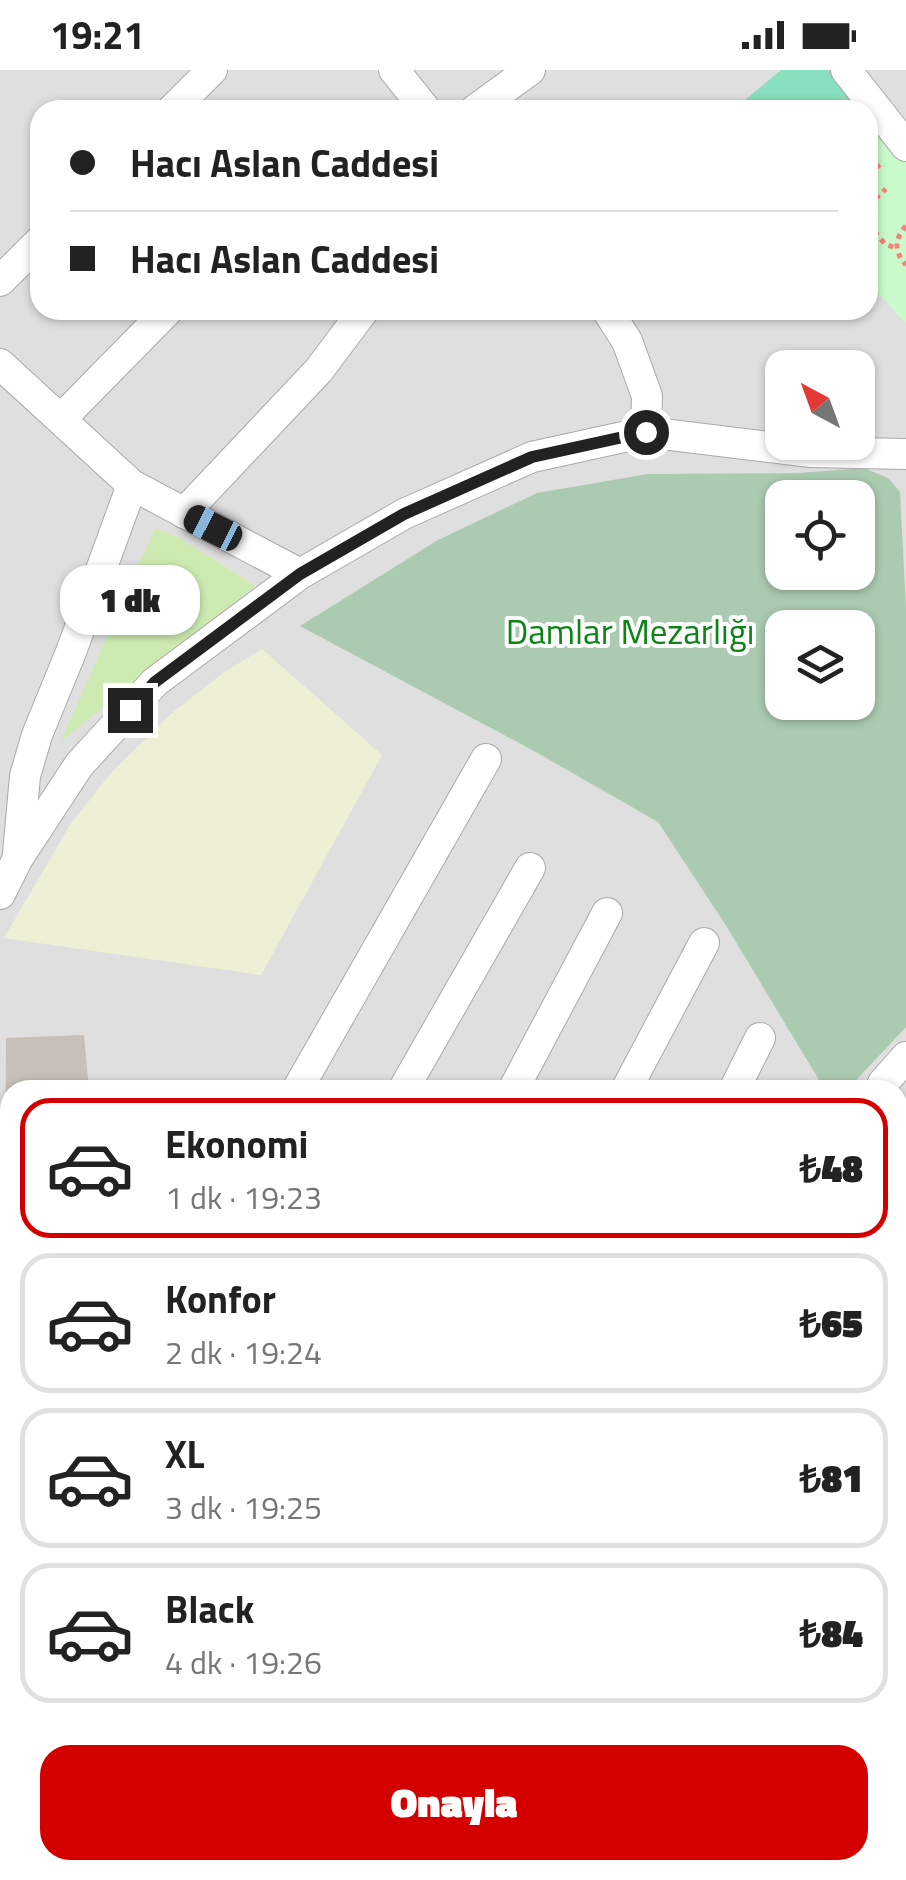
<!DOCTYPE html>
<html lang="tr">
<head>
<meta charset="utf-8">
<style>
	body { margin:0; font-family:"Titillium Web",sans-serif; background:#f6f6f6; color:#222; height:100vh; display:flex; flex-direction:column; font-size:38px; white-space:nowrap }
	* { box-sizing:border-box; margin:0 }
	p { font-size:32px; color:#767676 }
	.icon { flex:none; width:55px; height:55px; fill:none; stroke:currentColor; stroke-width:2; stroke-linecap:round; stroke-linejoin:round }
	.map { position:relative; flex:1; overflow:hidden }
	.side { position:absolute; left:0px; top:1010px; width:908px; height:800px; display:flex; flex-direction:column; background:#fff; border-radius:30px 30px 0 0; box-shadow:0 2px 8px #0004 }
	.side>* { flex:none }
	.banner { position:absolute; left:30px; top:30px; width:848px; height:220px; border-radius:30px; box-shadow:0 2px 8px #0004; display:grid; align-content:center; height:220px; padding:0 40px; background:#fff }
	.needle { width:65px; rotate:319deg }
	.fabs { position:absolute; left:765px; top:280px; display:grid; gap:20px }
	.fabs a { display:grid; place-items:center; width:110px; height:110px; border-radius:20px; background:#fff; box-shadow:0 2px 8px #0004; font-size:50px }
	.end { position:absolute; width:45px; height:45px; margin:-22px; border:12px solid #222; background:#fff; box-shadow:0 0 0 5px #fff }
	.from { border-radius:50% }
	.bubble { position:absolute; height:70px; border-radius:30px; background:#fff; box-shadow:0 2px 8px #0004; font-size:32px; font-weight:800; line-height:70px; text-align:center }
	.car { position:absolute; width:30px; height:60px; margin:-30px -15px; border-radius:12px; box-shadow:0 0 8px 2px #0007; background:linear-gradient(#222 24%,#8ab4d8 0 40%,#222 0 76%,#8ab4d8 0 86%,#222 0) }
	.banner b { display:flex; align-items:center; gap:35px; height:95px; font-size:38px }
	.banner b+b { border-top:2px solid #e0e0e0 }
	.banner i { width:25px; height:25px; background:#222 }
	ul { padding:18px 0 0; list-style:none }
	li { display:flex; align-items:center; gap:30px; height:140px; margin:0 20px 15px; padding:0 20px; border:5px solid #e0e0e0; border-radius:30px }
	li div { flex:1 }
	li b { display:block; font-size:38px }
	li em { font-style:normal; font-weight:800 }
	li.selected { border-color:#d40000 }
	li>.icon { width:90px; height:90px; stroke-width:1.5 }
	.action { display:flex; gap:20px; margin-top:auto; padding:20px 40px }
	.action a { flex:1; height:115px; border-radius:30px; background:#d40000; color:#fff; font-size:40px; font-weight:800; line-height:115px; text-align:center }
	.status { display:flex; justify-content:space-between; align-items:center; height:70px; padding:0 50px; background:#fff; direction:ltr }
	.status svg { height:28px; fill:currentColor }
	.map>svg:first-child { display:block }
	.residential { fill:#e0dfdf; fill-rule:evenodd }
	.farmland { fill:#eef0d5 }
	.grass { fill:#cdebb0 }
	.cemetery { fill:#aacbaf; fill-rule:evenodd }
	.park { fill:#c8facc }
	.pitch { fill:#88e0be }
	.building { fill:#c7bfb8 }
	.lines { fill:none; stroke-linecap:round; stroke-linejoin:round }
	.minor-casing { stroke:#a9a9a9; stroke-width:32 }
	.path { stroke:#fa8072; stroke-width:5; stroke-dasharray:5 5; stroke-linecap:butt }
	.minor { stroke:#fff; stroke-width:30 }
	.route { stroke:#222; stroke-width:12 }
	.labels { text-anchor:middle; dominant-baseline:central; stroke-width:8; stroke-linejoin:round; paint-order:stroke }
	.park-label { font-size:35px; fill:#0c8416; stroke:#fff }
</style>
</head>
<body>
<div class="status"><b>19:21</b><svg viewBox="0 0 49 12"><path d="M0 12V9h3v3zM5 12V6h3v6zM10 12V3h3v9zM15 12V0h3v12zM26 1h20v11H26zM47 4h2v5h-2z"/></svg></div>
<div class="map">
<svg width="906" height="1810" viewBox="0 0 906 1810">
	<rect width="100%" height="100%" fill="#f2efe9"/>
	<path class="residential" d="M0,0H906V1810H0ZM40,40H868V240H40ZM782,298H858V372H782ZM782,428H858V502H782ZM782,558H858V632H782ZM10,1020H898V1800H10Z"/>
	<path class="farmland" d="M262,579L382,685L261,905L4,868L70,755L111,703L171,644L223,603Z"/>
	<path class="grass" d="M155,458L178,467L255,516L61,671Z"/>
	<path class="cemetery" d="M864,398L888,408L900,422L906,538V957L847,1020H825L727,857L658,752L534,681L300,556L438,470L537,423L648,404L798,403ZM782,428H858V502H782ZM782,558H858V632H782Z"/>
	<path class="park" d="M868,40L906,78V254L868,211Z"/>
	<path class="pitch" d="M781,0H844L864,24L845,40H733Z"/>
	<path class="building" d="M84,965L89,1020H10V1117L5,1116L6,968Z"/>
	<g class="lines">
		<defs>
			<g id="minor">
				<path d="M394,0L426,40"/>
				<path d="M846,0L906,76"/>
				<path d="M172,40L212,0"/>
				<path d="M475,40L530,0"/>
				<path d="M0,211L40,171"/>
				<path d="M607,240L627,271L647,326L646,362"/>
				<path d="M0,294L132,415L300,504"/>
				<path d="M61,349L168,240"/>
				<path d="M184,443L319,300L364,240"/>
				<path d="M18,783L25,706L37,665L71,582L132,415"/>
				<path d="M0,824L18,788L79,695L155,612L300,504L404,444L532,387L646,362L811,382L906,384"/>
				<path d="M297,1020L486,689"/>
				<path d="M403,1020L530,798"/>
				<path d="M513,1020L607,843"/>
				<path d="M626,1020L704,873"/>
				<path d="M734,1020L760,968"/>
				<path d="M880,1020L883,1013L906,987"/>
				<path d="M898,1095L906,1094"/>
				<path d="M0,1229L10,1228"/>
				<path d="M0,1510L10,1512"/>
				<path d="M537,1800L542,1810"/>
			</g>
		</defs>
		<use href="#minor" class="minor-casing"/>
		<g class="path">
			<path d="M868,104L883,92"/>
			<path d="M868,135L886,119"/>
			<path d="M868,154L885,174L896,178"/>
			<path d="M906,156C894,169 894,182 906,195"/>
			<path d="M0,1690H10"/>
			<path d="M167,1800L178,1810"/>
		</g>
		<use href="#minor" class="minor"/>
	</g>
	<g class="lines">
		<path class="route" d="M130,640L155,612L300,504L404,444L532,387L646,362"/>
	</g>
	<g class="labels">
		<g class="park-label">
			<text x="630" y="561">Damlar Mezarlığı</text>
		</g>
	</g>
</svg>
<div class="fabs">
<a><svg class="needle" viewBox="-14 -14 28 28"><path d="M0-13l5 13h-10z" fill="#e53935"/><path d="M0 13l5-13h-10z" fill="#767676"/></svg></a>
<a><svg class="icon" aria-label="locate" viewBox="0 0 24 24"><circle cx="12" cy="12" r="6"/><path d="M12 2v4M12 18v4M2 12h4M18 12h4"/></svg></a>
<a><svg class="icon" aria-label="layers" viewBox="0 0 24 24"><path d="M12 4l9 5-9 5-9-5zM3 14l9 5 9-5"/></svg></a>
</div>
<i class="end from" style="left:646px;top:362px"></i>
<i class="end" style="left:130px;top:640px"></i>
<div class="bubble" style="left:60px;top:495px;width:140px">1 dk</div>
<i class="car" style="left:213px;top:458px;rotate:297deg"></i>
<div class="banner">
<b><i class="from"></i>Hacı Aslan Caddesi</b>
<b><i></i>Hacı Aslan Caddesi</b>
</div>
<section class="side">
<ul>
<li class="selected"><svg class="icon" aria-label="car" viewBox="0 0 24 24"><path d="M5 17H2v-5l4-1 3-4h7l3 4 3 1v5h-3M9 17h6M6 11h13"/><circle cx="7" cy="17" r="2"/><circle cx="17" cy="17" r="2"/></svg><div><b>Ekonomi</b><p>1 dk · 19:23</p></div><em>₺48</em></li>
<li><svg class="icon" aria-label="car" viewBox="0 0 24 24"><path d="M5 17H2v-5l4-1 3-4h7l3 4 3 1v5h-3M9 17h6M6 11h13"/><circle cx="7" cy="17" r="2"/><circle cx="17" cy="17" r="2"/></svg><div><b>Konfor</b><p>2 dk · 19:24</p></div><em>₺65</em></li>
<li><svg class="icon" aria-label="car" viewBox="0 0 24 24"><path d="M5 17H2v-5l4-1 3-4h7l3 4 3 1v5h-3M9 17h6M6 11h13"/><circle cx="7" cy="17" r="2"/><circle cx="17" cy="17" r="2"/></svg><div><b>XL</b><p>3 dk · 19:25</p></div><em>₺81</em></li>
<li><svg class="icon" aria-label="car" viewBox="0 0 24 24"><path d="M5 17H2v-5l4-1 3-4h7l3 4 3 1v5h-3M9 17h6M6 11h13"/><circle cx="7" cy="17" r="2"/><circle cx="17" cy="17" r="2"/></svg><div><b>Black</b><p>4 dk · 19:26</p></div><em>₺84</em></li>
</ul>
<div class="action"><a>Onayla</a></div>
</section>
</div>
</body>
</html>
